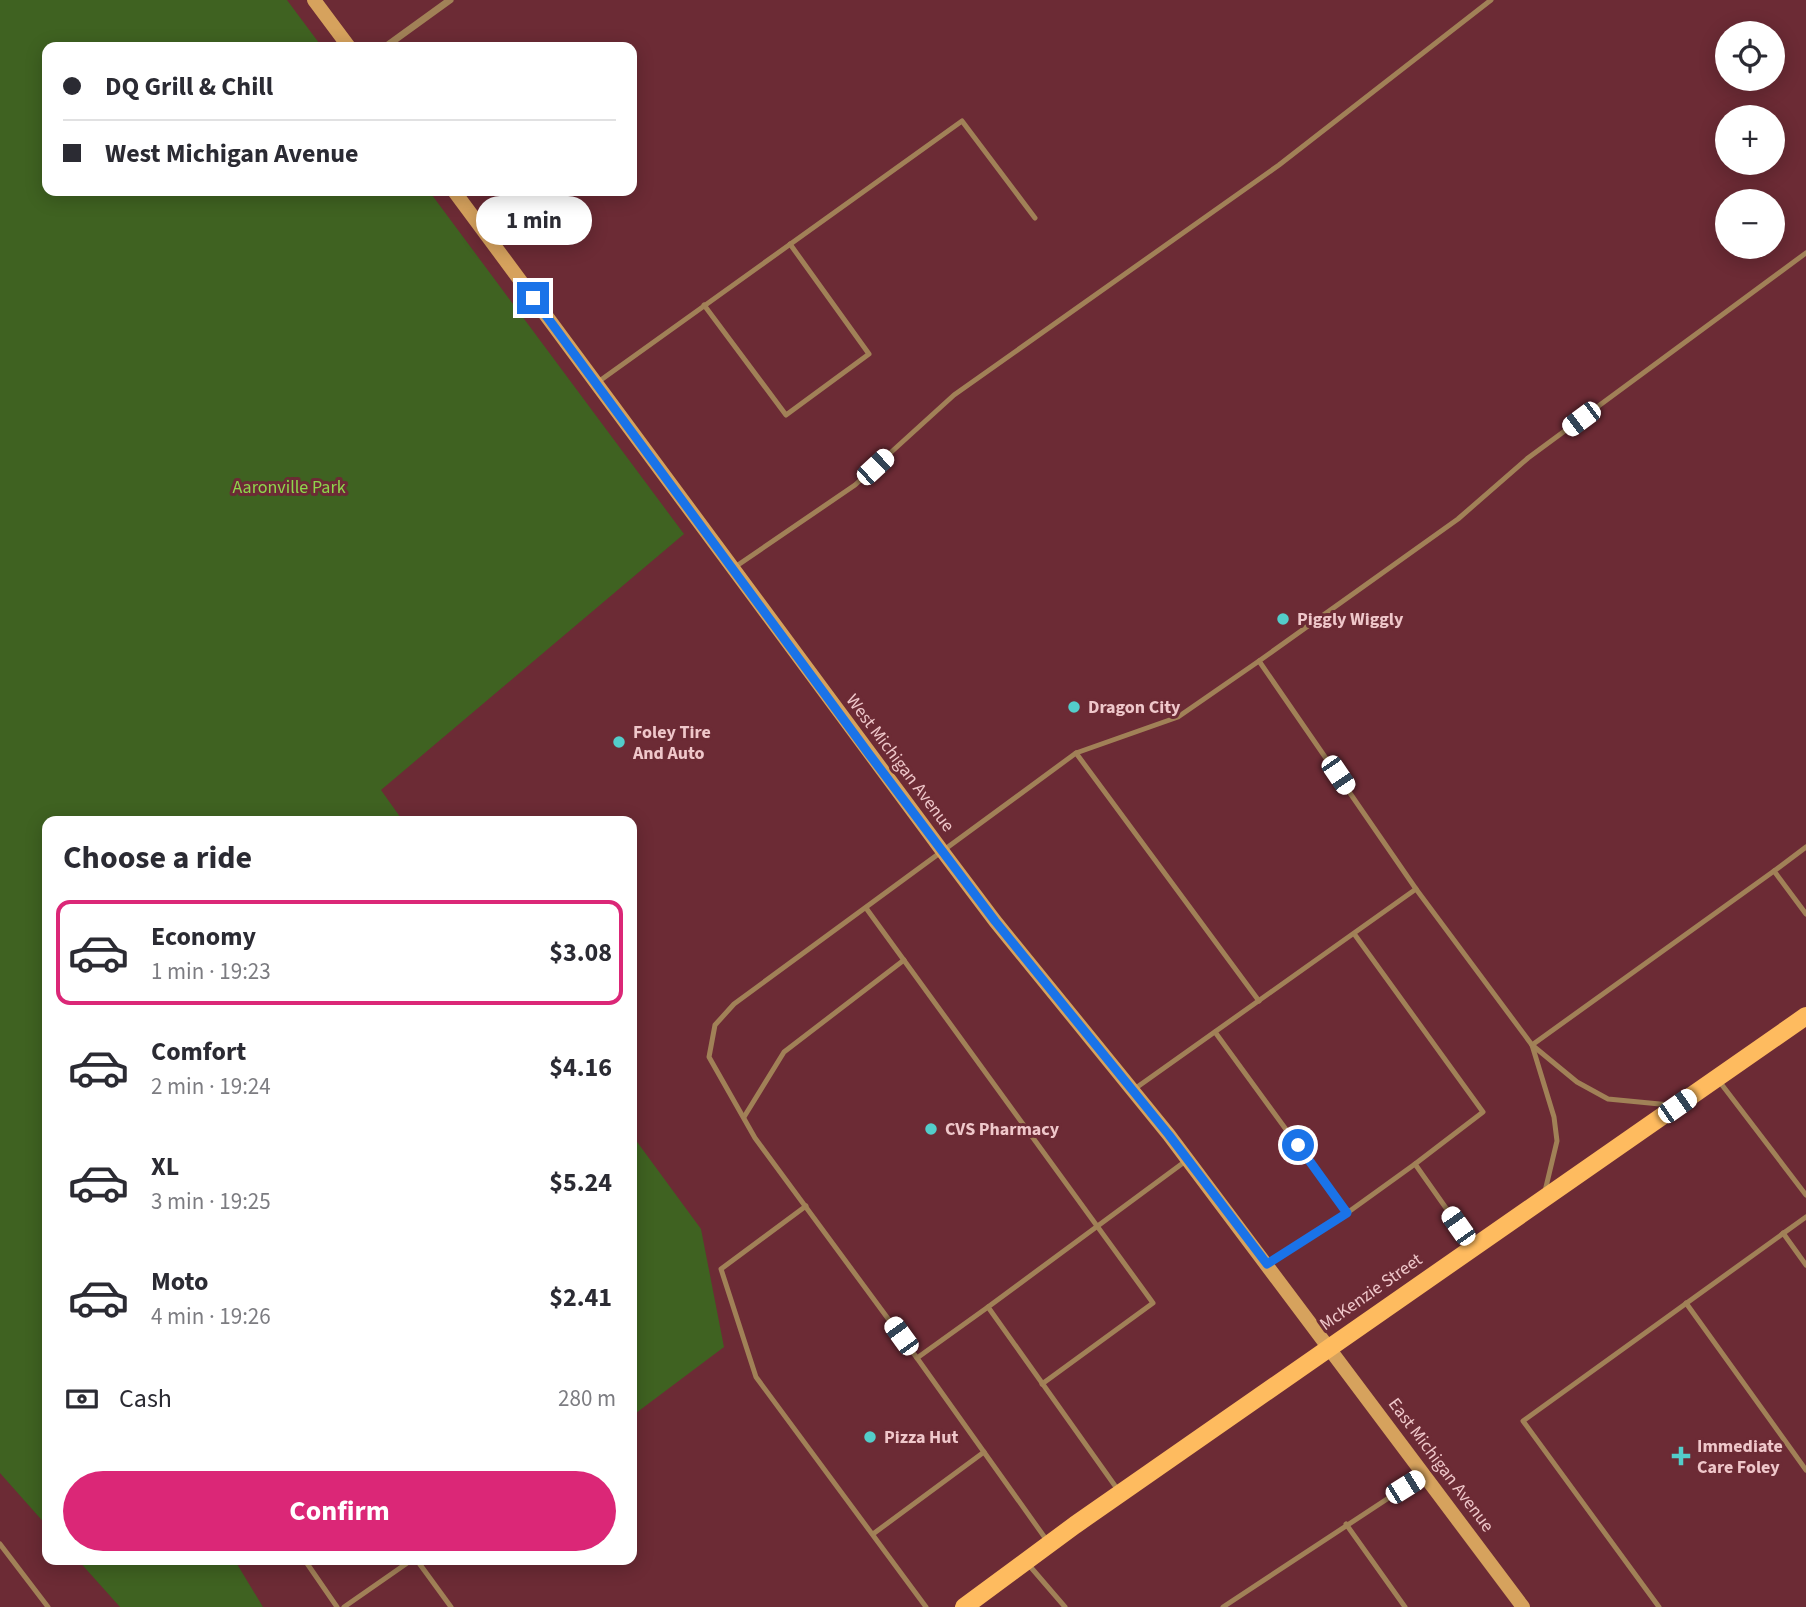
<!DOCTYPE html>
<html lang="en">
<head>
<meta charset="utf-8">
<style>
	body { margin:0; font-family:"Source Sans 3",sans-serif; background:#f7f7f7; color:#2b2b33; height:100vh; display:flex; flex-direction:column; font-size:26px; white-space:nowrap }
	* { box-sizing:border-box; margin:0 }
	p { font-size:23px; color:#7c7c81 }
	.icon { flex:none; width:38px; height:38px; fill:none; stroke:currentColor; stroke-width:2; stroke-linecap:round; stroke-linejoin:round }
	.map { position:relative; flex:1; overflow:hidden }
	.panel { position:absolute; left:42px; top:816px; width:595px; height:749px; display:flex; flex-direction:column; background:#fff; border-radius:14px; box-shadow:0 4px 18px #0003 }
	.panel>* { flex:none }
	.banner { position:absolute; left:42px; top:42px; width:595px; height:154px; border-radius:14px; box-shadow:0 4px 18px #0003; display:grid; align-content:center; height:154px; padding:0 21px; background:#fff }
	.buttons { position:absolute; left:1715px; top:21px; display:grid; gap:14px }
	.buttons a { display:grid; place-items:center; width:70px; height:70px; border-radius:50%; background:#fff; box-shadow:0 4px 18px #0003; font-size:35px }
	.end { position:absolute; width:32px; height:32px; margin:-16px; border:9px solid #1a73e8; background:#fff; box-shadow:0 0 0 4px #fff }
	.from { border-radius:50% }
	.bubble { position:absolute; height:49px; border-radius:24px; background:#fff; box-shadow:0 4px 18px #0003; font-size:23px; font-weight:700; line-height:49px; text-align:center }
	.car { position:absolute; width:21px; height:42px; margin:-21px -10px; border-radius:9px; box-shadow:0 0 5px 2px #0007; background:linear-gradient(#fff 24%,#345 0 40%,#fff 0 76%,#345 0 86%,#fff 0) }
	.banner b { display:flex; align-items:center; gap:24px; height:66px; font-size:26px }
	.banner b+b { border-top:2px solid #e1e1e2 }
	.banner i { width:18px; height:18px; background:#2b2b33 }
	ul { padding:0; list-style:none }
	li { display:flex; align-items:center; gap:21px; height:105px; margin:0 14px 10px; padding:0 7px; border:4px solid transparent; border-radius:14px }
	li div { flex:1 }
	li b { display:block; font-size:26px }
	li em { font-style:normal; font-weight:700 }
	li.selected { border-color:#db2777 }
	li>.icon { width:63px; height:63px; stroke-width:1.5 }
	h2 { padding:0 21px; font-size:32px; line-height:84px }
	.pay { display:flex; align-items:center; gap:18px; height:77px; padding:0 21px; font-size:26px }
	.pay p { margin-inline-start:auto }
	.cta { display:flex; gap:14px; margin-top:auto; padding:14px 21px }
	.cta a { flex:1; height:80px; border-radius:42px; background:#db2777; color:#fff; font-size:28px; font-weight:700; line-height:80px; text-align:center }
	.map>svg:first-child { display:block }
	.green { fill:#3f6221 }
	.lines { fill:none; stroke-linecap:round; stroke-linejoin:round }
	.lane { stroke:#a18157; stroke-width:5 }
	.street { stroke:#a18157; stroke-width:7 }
	.secondary { stroke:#d6a25d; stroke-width:14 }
	.primary { stroke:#febb5f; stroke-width:18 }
	.route { stroke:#1a73e8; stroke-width:9 }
	.poi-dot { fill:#53cdca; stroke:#6c2b35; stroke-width:2.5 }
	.labels { text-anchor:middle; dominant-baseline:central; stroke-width:6; stroke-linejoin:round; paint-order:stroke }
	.park-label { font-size:18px; fill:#8dd74c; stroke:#6c2b35 }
	.poi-label { font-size:18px; font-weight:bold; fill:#efc7ca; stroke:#6c2b35; text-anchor:start }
	.street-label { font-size:18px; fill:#efc7ca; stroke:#6c2b35 }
</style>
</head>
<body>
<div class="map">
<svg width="1806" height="1607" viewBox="0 0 1806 1607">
	<rect width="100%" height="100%" fill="#6c2b35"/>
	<g class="green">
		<path d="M0,0H287L322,47H47V191H429L684,534L381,790L403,821H47V1526L0,1473Z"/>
		<path d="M632,1135L701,1229L724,1347L632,1416Z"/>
		<path d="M77,1559H234L263,1607H120Z"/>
	</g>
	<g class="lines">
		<g class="lane">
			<path d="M704,305L786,415L869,354L790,244"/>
			<path d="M598,382L962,121L1035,218"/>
			<path d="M735,567L855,485L954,395L1279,165L1491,0"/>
			<path d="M1259,661L1416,889"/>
			<path d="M1076,753L1259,1001"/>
			<path d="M1806,847L1774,871L1806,914"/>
			<path d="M866,908L1153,1303L1042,1384"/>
			<path d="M1215,1032L1347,1213"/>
			<path d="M1532,1045L1774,871"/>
			<path d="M1532,1045L1554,1117L1557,1141L1545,1191"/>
			<path d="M1719,1081L1806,1195"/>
			<path d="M1133,1090L1416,889L1532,1045L1577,1082L1608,1099L1670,1105"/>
			<path d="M744,1117L784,1052L904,960"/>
			<path d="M1415,1164L1472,1245"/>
			<path d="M806,1206L721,1269L756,1377L926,1607"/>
			<path d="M1783,1233L1806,1265"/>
			<path d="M1267,1264L1347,1213L1415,1164L1483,1112L1355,935"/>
			<path d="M1686,1303L1806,1470"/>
			<path d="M917,1358L988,1307"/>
			<path d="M1118,1490L988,1307L1187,1160"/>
			<path d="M1346,1524L1405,1607"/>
			<path d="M873,1534L984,1452"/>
			<path d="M1048,1542L917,1358L755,1138L709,1057L715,1025L734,1004L1076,753L1178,717L1259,661L1458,519L1528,458L1806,253"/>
			<path d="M0,1544L48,1607"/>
			<path d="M304,1559L337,1607"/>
			<path d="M416,1559L451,1607"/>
			<path d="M1028,1564L1065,1607"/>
			<path d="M344,1607L413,1559"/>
			<path d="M1223,1607L1422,1476"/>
			<path d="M1659,1607L1523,1421L1806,1217"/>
		</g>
		<path class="street" d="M385,47L450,0"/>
		<g class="secondary">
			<path d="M314,0L349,47"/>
			<path d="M454,191L943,852L995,921L1169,1135L1523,1607"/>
		</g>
		<path class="primary" d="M964,1607L1075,1525L1806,1016"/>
	</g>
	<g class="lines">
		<path class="route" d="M533,298L869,754L995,921L1169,1135L1267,1264L1347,1213L1298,1145"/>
	</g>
	<g class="poi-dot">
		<circle cx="1283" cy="619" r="7"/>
		<circle cx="1074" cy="707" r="7"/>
		<circle cx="619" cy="742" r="7"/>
		<circle cx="931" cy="1129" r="7"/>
		<circle cx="870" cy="1437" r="7"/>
		<path d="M1677.5 1445.5h7v7h7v7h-7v7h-7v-7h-7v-7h7z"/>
	</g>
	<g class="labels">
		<g class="park-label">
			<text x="289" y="487">Aaronville Park</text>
		</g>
		<g class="poi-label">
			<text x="1297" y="619">Piggly Wiggly</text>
			<text x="1088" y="707">Dragon City</text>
			<text x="633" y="732">Foley Tire<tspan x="633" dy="21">And Auto</tspan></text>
			<text x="945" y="1129">CVS Pharmacy</text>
			<text x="884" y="1437">Pizza Hut</text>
			<text x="1697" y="1446">Immediate<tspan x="1697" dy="21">Care Foley</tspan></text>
		</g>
		<g class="street-label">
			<text transform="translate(900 763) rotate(53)">West Michigan Avenue</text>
			<text transform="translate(1371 1292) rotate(-35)">McKenzie Street</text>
			<text transform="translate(1441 1465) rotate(53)">East Michigan Avenue</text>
		</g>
	</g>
</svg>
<div class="buttons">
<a><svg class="icon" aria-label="locate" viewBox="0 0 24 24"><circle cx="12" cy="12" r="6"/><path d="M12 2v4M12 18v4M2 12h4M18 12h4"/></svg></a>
<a>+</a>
<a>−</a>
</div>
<i class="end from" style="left:1298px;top:1145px"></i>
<i class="end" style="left:533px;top:298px"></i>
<div class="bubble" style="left:476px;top:196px;width:116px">1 min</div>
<i class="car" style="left:1581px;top:419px;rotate:233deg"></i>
<i class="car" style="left:875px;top:467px;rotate:47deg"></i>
<i class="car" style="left:1338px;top:775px;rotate:146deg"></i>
<i class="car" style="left:1677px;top:1106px;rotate:55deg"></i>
<i class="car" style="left:1458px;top:1226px;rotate:325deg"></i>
<i class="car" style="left:901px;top:1336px;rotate:324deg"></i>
<i class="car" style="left:1405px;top:1487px;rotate:58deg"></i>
<div class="banner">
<b><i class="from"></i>DQ Grill &amp; Chill</b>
<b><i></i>West Michigan Avenue</b>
</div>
<section class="panel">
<h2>Choose a ride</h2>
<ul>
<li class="selected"><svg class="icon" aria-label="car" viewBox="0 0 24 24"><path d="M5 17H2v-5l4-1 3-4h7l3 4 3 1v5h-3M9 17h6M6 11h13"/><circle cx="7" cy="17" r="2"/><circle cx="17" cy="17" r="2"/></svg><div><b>Economy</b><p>1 min · 19:23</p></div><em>$3.08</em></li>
<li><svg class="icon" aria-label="car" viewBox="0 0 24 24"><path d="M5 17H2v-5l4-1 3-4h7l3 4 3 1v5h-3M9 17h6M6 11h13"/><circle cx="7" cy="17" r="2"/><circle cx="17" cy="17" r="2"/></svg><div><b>Comfort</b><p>2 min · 19:24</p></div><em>$4.16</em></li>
<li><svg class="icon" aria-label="car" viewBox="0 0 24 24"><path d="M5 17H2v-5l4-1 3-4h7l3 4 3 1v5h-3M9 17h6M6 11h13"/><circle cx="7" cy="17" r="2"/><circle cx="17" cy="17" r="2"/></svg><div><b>XL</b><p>3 min · 19:25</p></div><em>$5.24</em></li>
<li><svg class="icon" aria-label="car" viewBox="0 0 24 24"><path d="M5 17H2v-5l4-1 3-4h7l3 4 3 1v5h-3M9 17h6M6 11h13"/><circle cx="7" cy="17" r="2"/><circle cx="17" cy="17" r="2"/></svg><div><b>Moto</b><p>4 min · 19:26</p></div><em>$2.41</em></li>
</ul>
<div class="pay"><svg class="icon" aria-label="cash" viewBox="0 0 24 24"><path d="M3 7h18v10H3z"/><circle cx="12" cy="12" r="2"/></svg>Cash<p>280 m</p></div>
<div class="cta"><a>Confirm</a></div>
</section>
</div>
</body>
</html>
